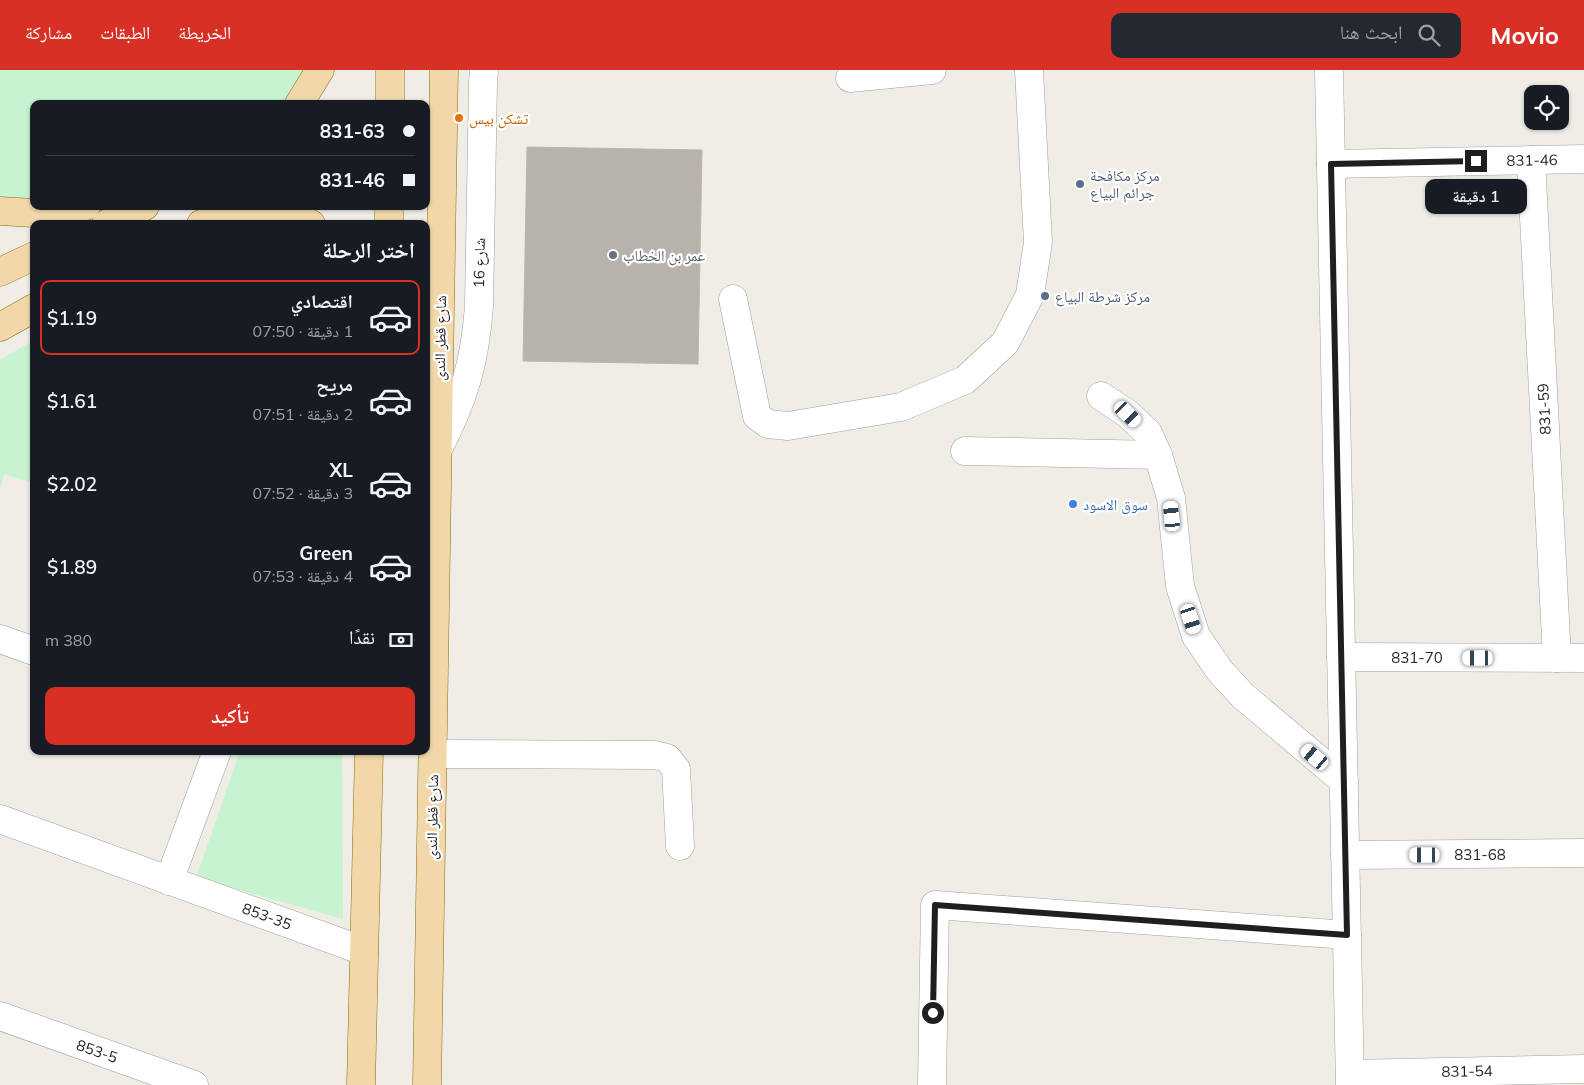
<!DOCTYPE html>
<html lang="ar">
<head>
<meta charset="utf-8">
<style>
	body { margin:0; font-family:Mulish,"Noto Naskh Arabic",sans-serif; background:#242831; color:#f1f3f6; direction:rtl; height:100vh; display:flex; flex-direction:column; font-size:19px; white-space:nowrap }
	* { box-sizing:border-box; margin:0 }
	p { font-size:16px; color:#9ea1a6 }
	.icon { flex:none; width:28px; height:28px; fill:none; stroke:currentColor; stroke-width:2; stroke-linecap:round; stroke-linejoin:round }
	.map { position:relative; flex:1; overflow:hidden; direction:ltr }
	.sheet { position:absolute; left:30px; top:150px; width:400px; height:535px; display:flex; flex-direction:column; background:#171b24; border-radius:10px; box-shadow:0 1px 4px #0004; direction:rtl }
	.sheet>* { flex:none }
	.top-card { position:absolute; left:30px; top:30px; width:400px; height:110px; border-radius:10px; box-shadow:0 1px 4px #0004; direction:rtl; display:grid; align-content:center; height:110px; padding:0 15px; background:#171b24 }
	.tools { position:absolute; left:1524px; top:15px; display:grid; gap:10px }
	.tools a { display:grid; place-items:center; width:45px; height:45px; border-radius:10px; background:#171b24; box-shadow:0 1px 4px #0004; font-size:25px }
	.end { position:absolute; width:22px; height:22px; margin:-11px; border:6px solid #1f1f1f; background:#fff; box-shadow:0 0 0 2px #fff }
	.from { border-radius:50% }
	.bubble { position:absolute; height:35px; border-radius:10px; background:#171b24; box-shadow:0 1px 4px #0004; font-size:16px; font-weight:600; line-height:35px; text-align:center; direction:rtl }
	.car { position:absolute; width:15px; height:30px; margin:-15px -8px; border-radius:6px; box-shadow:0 0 4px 1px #0007; background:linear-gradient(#fff 24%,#345 0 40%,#fff 0 76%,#345 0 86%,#fff 0) }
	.top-card b { display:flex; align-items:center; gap:18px; height:48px; font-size:19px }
	.top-card b+b { border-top:1px solid #363941 }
	.top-card i { width:12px; height:12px; background:#f1f3f6 }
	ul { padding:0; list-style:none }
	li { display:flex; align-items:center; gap:15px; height:75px; margin:0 10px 8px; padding:0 5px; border:2px solid transparent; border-radius:10px }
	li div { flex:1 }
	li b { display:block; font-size:19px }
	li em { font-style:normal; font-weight:600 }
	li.selected { border-color:#d93025 }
	li>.icon { width:45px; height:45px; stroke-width:1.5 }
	h2 { padding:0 15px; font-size:22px; line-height:60px }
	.pay { display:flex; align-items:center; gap:12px; height:55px; padding:0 15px; font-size:19px }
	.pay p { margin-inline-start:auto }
	.cta { display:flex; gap:10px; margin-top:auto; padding:10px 15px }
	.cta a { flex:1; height:58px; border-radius:10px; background:#d93025; color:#fff; font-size:20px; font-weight:600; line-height:58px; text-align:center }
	header { display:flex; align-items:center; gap:30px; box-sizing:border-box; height:70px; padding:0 25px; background:#d93025; color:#fff }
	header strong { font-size:24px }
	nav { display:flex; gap:28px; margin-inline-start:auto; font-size:18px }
	.search { width:350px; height:45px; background:#242831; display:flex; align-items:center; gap:12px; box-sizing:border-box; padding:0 18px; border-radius:10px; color:#9ea1a6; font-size:19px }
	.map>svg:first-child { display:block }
	.park { fill:#c8f3d0 }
	.building { fill:#b8b2ac; stroke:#bfb5aa }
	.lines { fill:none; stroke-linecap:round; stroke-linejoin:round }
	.minor-casing { stroke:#a0a0a0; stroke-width:29 }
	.major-casing { stroke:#896c11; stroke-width:29 }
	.minor { stroke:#fff; stroke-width:28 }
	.major { stroke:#f2d8a8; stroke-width:28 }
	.route { stroke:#1f1f1f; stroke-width:6 }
	.food-dot { fill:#e8710a; stroke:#fff; stroke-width:2 }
	.service-dot { fill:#5c6f8a; stroke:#fff; stroke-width:2 }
	.worship-dot { fill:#6b7280; stroke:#fff; stroke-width:2 }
	.shop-dot { fill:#3f7fe0; stroke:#fff; stroke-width:2 }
	.labels { text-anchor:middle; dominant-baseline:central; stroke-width:4.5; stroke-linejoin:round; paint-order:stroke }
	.food-label { font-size:15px; fill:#c56008; stroke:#fff; text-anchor:start }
	.street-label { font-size:15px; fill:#1f1f1f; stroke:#fff }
	.service-label { font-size:15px; fill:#4e5e75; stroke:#fff; text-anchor:start }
	.worship-label { font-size:15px; fill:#5b616d; stroke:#fff; text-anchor:start }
	.shop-label { font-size:15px; fill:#366cbe; stroke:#fff; text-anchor:start }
</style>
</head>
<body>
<header>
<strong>Movio</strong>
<div class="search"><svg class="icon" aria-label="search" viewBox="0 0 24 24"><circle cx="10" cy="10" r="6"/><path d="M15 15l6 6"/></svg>ابحث هنا</div>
<nav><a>الخريطة</a><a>الطبقات</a><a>مشاركة</a></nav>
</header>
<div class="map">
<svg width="1584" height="1015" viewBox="0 0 1584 1015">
	<rect width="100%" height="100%" fill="#efede6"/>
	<g class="park">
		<path d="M0,0H311L291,34H34V135L0,133Z"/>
		<path d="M34,270V413L4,404L0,419V290Z"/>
		<path d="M240,681H342L343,849L196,808Z"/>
	</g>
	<path class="building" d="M527,77L702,80L698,294L523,291Z"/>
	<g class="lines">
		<defs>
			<g id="minor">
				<path d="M1329,0L1350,1015"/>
				<path d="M850,8L932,0"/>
				<path d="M1531,90L1557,588"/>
				<path d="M1331,94L1584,89"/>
				<path d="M733,229L757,346L768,354L788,356L901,337L965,310L1005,273L1030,225L1038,172L1029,0"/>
				<path d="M1101,326L1128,344L1148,363L1158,385L1171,428L1180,516L1196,566L1220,601L1243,626L1344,711"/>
				<path d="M438,379C464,329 475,292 479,236L483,12L484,0"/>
				<path d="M965,381L1158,385"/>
				<path d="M0,569L34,581"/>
				<path d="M1341,587L1584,588"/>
				<path d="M433,684L655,685L667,688L676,699L680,776"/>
				<path d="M0,749L364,881"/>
				<path d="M1345,785L1584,783"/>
				<path d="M169,811L217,681"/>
				<path d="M0,946L194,1015"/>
				<path d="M1350,1004L1584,999"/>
				<path d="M932,1015L935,835L1347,865"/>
			</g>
			<g id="major">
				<path d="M299,34L320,0"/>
				<path d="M390,34V0"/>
				<path d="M0,141L33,143L86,136"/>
				<path d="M106,154L145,136"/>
				<path d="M201,154L240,143L287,142L311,154"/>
				<path d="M389,154V136"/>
				<path d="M0,202L34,186"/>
				<path d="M0,257L34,238"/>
				<path d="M361,1015L369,681"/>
				<path d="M427,1015L444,0"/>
			</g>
		</defs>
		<use href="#minor" class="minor-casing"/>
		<use href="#major" class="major-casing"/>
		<use href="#minor" class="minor"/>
		<use href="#major" class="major"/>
	</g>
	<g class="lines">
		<path class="route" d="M933,943L935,835L1347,865L1331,94L1476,91"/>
	</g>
	<circle class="food-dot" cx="459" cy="48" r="5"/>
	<g class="service-dot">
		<circle cx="1080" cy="114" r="5"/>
		<circle cx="1045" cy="226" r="5"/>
	</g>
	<circle class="worship-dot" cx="613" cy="185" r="5"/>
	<circle class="shop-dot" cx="1073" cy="434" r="5"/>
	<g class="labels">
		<g class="food-label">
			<text x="469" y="48">تشكن بيس</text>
		</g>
		<g class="street-label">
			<text transform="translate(1532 90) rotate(-1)">831-46</text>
			<text transform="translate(479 193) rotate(-89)">شارع 16</text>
			<text transform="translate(440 268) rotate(-89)">شارع قطر الندى</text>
			<text transform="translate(1544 339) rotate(-93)">831-59</text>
			<text x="1417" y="587">831-70</text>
			<text transform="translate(432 747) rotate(-89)">شارع قطر الندى</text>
			<text x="1480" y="784">831-68</text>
			<text transform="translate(267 846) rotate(20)">853-35</text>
			<text transform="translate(97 981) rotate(19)">853-5</text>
			<text transform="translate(1467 1001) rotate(-1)">831-54</text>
		</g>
		<g class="service-label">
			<text x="1090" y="105">مركز مكافحة<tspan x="1090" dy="17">جرائم البياع</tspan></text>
			<text x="1055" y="226">مركز شرطة البياع</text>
		</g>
		<g class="worship-label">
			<text x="623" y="185">عمر بن الخطاب</text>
		</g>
		<g class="shop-label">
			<text x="1083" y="434">سوق الاسود</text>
		</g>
	</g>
</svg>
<div class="tools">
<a><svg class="icon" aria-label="locate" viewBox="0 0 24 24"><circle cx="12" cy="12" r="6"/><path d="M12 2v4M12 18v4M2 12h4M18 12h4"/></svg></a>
</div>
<i class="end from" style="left:933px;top:943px"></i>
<i class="end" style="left:1476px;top:91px"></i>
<div class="bubble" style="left:1425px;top:109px;width:102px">1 دقيقة</div>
<i class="car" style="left:1128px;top:344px;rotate:134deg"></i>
<i class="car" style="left:1172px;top:446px;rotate:354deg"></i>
<i class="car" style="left:1191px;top:549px;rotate:162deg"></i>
<i class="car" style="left:1478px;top:588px;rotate:270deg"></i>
<i class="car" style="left:1315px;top:687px;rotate:310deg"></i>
<i class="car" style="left:1425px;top:785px;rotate:270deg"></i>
<div class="top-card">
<b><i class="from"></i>831-63</b>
<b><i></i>831-46</b>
</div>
<section class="sheet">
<h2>اختر الرحلة</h2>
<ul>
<li class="selected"><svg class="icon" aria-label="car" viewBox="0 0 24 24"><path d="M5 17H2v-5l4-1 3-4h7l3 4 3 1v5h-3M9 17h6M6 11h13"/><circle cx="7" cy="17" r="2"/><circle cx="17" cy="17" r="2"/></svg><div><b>اقتصادي</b><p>1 دقيقة · 07:50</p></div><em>$1.19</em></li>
<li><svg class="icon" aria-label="car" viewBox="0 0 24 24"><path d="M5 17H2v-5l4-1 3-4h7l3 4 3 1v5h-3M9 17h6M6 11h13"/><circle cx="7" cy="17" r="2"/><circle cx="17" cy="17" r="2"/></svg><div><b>مريح</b><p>2 دقيقة · 07:51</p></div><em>$1.61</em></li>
<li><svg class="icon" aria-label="car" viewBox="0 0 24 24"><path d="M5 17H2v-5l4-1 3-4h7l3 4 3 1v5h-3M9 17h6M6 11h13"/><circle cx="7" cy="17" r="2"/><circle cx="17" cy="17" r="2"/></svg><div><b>XL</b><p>3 دقيقة · 07:52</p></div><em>$2.02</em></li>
<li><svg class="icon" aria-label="car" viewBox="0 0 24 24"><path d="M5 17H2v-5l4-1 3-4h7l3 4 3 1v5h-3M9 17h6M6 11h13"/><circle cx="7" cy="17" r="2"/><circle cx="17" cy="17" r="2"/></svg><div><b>Green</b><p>4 دقيقة · 07:53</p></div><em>$1.89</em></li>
</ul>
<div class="pay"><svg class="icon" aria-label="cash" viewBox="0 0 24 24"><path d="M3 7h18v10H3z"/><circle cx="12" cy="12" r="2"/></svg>نقدًا<p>380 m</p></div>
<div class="cta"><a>تأكيد</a></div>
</section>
</div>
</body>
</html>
